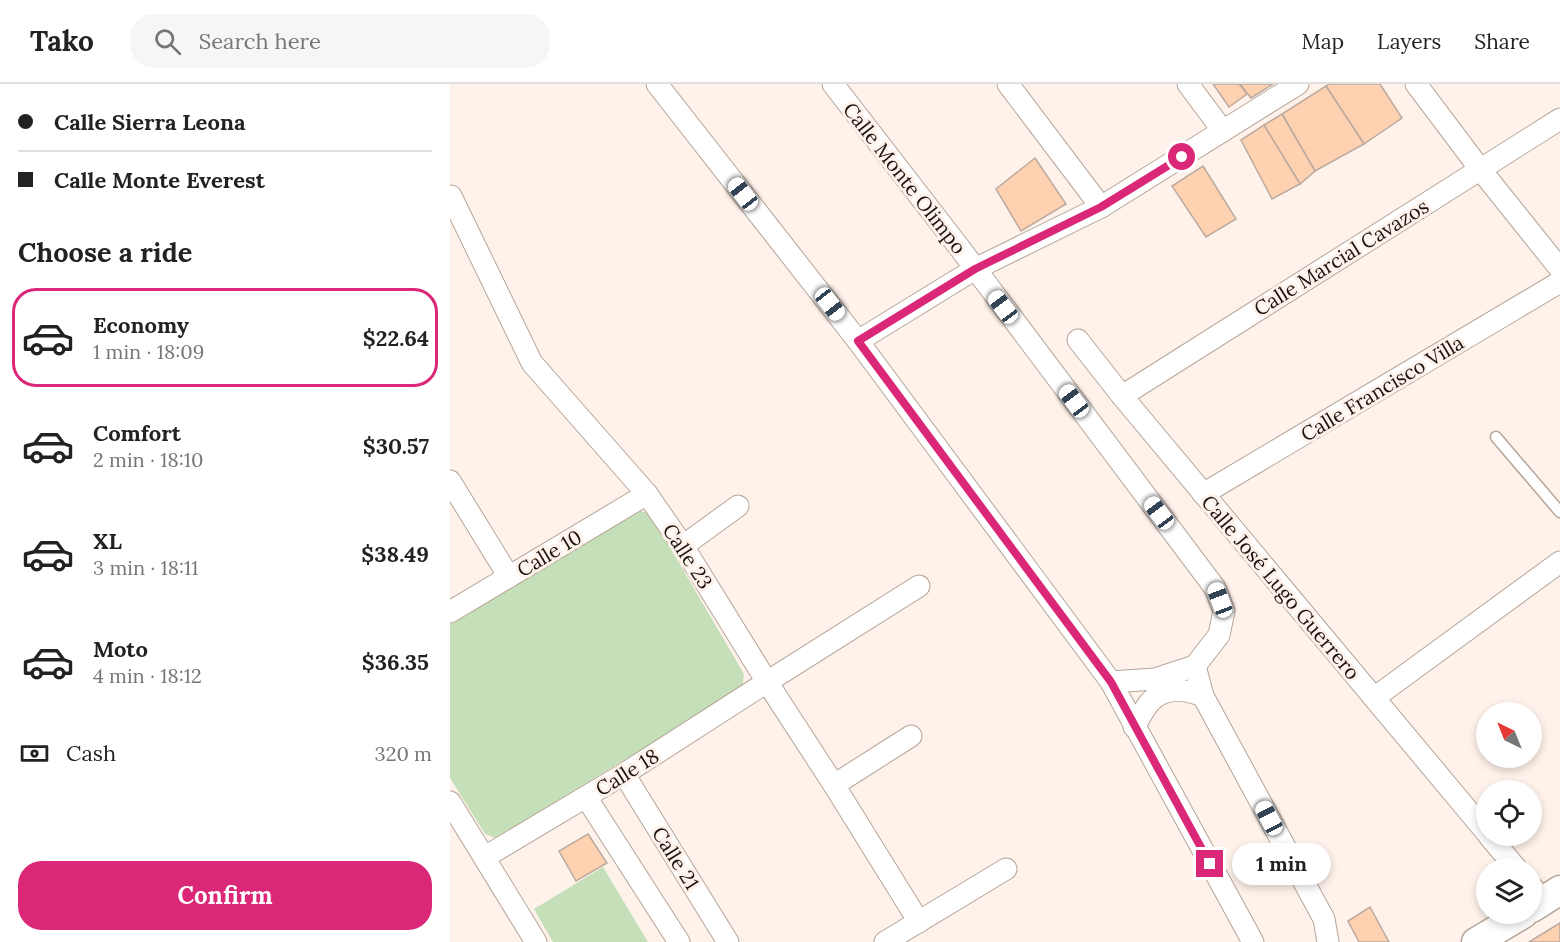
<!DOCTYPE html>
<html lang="en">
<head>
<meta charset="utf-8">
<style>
	body { margin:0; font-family:Lora,serif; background:#f6f6f6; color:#222; height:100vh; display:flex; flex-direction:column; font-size:22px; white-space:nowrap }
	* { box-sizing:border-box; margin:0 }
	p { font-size:20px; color:#767676 }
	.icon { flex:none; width:33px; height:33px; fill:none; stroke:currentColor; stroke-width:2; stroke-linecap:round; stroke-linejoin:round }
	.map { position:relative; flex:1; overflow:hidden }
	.side { display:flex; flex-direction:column; background:#fff; width:450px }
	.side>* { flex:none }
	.top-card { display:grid; align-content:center; height:132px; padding:0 18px; background:#fff }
	.needle { width:39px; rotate:317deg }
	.tools { position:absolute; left:1026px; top:618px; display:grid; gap:12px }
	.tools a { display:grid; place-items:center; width:66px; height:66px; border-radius:50%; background:#fff; box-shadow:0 3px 9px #0003; font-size:30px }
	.end { position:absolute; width:27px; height:27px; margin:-14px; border:8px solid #db2777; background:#fff; box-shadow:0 0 0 3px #fff }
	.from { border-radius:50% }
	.bubble { position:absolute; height:42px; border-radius:21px; background:#fff; box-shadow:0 3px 9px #0003; font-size:20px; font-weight:700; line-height:42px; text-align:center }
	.car { position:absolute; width:18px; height:36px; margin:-18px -9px; border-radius:8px; box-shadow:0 0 4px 2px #0007; background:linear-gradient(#fff 24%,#345 0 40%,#fff 0 76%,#345 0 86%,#fff 0) }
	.top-card b { display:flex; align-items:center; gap:21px; height:57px; font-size:22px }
	.top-card b+b { border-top:2px solid #e0e0e0 }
	.top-card i { width:15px; height:15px; background:#222 }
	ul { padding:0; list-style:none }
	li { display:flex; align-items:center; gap:18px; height:99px; margin:0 12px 9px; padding:0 6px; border:3px solid transparent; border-radius:24px }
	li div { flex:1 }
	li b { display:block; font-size:22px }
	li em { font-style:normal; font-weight:700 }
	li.on { border-color:#db2777 }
	li>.icon { width:54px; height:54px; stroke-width:1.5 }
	h2 { padding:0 18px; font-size:27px; line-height:72px }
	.pay { display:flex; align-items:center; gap:15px; height:66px; padding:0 18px; font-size:22px }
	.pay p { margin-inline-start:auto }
	.primary-button { display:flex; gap:12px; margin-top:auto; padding:12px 18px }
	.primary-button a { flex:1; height:69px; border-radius:24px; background:#db2777; color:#fff; font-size:24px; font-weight:700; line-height:69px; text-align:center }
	header { display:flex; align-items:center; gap:36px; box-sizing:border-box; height:84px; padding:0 30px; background:#fff; border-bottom:2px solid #e0e0e0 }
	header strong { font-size:28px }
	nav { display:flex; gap:33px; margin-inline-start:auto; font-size:21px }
	.search { width:420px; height:54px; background:#f6f6f6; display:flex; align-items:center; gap:15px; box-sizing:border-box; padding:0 21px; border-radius:24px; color:#767676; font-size:22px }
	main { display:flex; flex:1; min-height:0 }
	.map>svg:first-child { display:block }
	.green { fill:#c5dfb8 }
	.building { fill:#fed1b1; stroke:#bcaa9e; stroke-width:1.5 }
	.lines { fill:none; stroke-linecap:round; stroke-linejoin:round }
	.lane-casing { stroke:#b6a598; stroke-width:13 }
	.street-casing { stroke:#b6a598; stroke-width:23 }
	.secondary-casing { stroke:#b6a598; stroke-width:31 }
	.lane { stroke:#fff; stroke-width:10 }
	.street { stroke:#fff; stroke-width:21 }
	.secondary { stroke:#fff; stroke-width:28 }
	.route { stroke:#db2777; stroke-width:8 }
	.labels { text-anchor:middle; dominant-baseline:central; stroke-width:6; stroke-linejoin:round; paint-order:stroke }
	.street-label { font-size:20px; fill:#1a1410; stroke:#fef2ea }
</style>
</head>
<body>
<header>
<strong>Tako</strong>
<div class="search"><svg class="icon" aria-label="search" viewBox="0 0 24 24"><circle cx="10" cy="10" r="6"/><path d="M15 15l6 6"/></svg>Search here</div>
<nav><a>Map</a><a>Layers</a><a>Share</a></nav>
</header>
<main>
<section class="side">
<div class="top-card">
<b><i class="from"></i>Calle Sierra Leona</b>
<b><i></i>Calle Monte Everest</b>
</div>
<h2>Choose a ride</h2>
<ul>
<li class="on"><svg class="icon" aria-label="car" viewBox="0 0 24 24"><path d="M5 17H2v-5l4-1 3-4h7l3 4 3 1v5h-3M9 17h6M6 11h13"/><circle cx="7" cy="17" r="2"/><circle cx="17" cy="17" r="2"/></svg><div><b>Economy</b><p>1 min · 18:09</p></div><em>$22.64</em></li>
<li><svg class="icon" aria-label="car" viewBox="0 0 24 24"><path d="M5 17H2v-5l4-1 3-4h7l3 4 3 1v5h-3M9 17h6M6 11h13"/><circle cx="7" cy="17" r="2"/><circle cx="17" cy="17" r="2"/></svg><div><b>Comfort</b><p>2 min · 18:10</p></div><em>$30.57</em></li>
<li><svg class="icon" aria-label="car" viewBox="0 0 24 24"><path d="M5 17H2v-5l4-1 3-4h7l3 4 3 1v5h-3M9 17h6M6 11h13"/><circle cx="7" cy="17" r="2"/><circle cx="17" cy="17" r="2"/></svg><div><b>XL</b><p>3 min · 18:11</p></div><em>$38.49</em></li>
<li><svg class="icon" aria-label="car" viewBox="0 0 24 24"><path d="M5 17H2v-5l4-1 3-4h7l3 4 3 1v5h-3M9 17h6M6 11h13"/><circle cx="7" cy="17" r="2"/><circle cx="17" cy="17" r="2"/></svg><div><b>Moto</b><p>4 min · 18:12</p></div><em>$36.35</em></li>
</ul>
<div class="pay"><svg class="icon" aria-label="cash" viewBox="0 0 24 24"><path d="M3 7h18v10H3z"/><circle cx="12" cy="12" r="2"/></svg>Cash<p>320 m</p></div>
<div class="primary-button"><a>Confirm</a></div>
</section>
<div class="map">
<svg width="1110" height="858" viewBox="0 0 1110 858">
	<rect width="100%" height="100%" fill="#fef2ea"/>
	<g class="green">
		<path d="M185,426L200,429L294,590L292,605L45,754L35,750L0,694V539Z"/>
		<path d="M153,783L198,858H103L84,825Z"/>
	</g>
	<g class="building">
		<path d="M763,0H789L797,10L779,23Z"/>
		<path d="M790,0H823L801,14Z"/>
		<path d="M879,0H930L952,34L914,60L876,2Z"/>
		<path d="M876,2L914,60L865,87L832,30Z"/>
		<path d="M832,30L865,87L850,100L814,41Z"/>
		<path d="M814,41L850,100L822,115L791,56Z"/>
		<path d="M585,74L616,120L571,147L546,105Z"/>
		<path d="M753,82L786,135L756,153L722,102Z"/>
		<path d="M138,750L157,779L126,797L109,767Z"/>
		<path d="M920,823L939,858H909L898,837Z"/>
		<path d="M1110,839V858H1079Z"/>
	</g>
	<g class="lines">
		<defs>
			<path id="lane" d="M1046,353L1110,428"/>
			<g id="street">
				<path d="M207,0L408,257L661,598L803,858"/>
				<path d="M383,0L512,167L765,504L774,527L769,551L745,582"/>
				<path d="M558,0L651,123"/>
				<path d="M738,0L773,47"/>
				<path d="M966,0L1030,85L1110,185"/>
				<path d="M1,112L82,279L197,410L233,462L317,598L384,701L469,838"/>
				<path d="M628,256L672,312L1036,748"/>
				<path d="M408,257L525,185L651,123L848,0"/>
				<path d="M672,312L1110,35"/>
				<path d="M0,397L59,493"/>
				<path d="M753,410L1110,198"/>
				<path d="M233,462L288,422"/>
				<path d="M0,528L197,410"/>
				<path d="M745,582L753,612L874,835L878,858"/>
				<path d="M661,598L705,595L745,582"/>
				<path d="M924,614L1110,478"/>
				<path d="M684,643C689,635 694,625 700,618C715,602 735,605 753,612"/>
				<path d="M174,690L278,858"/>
				<path d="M384,701L461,652"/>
				<path d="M136,713L229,858"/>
				<path d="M0,718L86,858"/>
				<path d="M1039,752L1066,784"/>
				<path d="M35,773L174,690L317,598L469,502"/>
				<path d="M1082,803L1094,817"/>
				<path d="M435,858L556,785"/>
			</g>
			<g id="secondary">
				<path d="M1082,824L1110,806"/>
				<path d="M1026,858L1073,830"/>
			</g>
		</defs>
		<use href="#lane" class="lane-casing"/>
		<use href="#street" class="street-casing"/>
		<use href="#secondary" class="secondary-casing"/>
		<use href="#lane" class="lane"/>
		<use href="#street" class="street"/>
		<use href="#secondary" class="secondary"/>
	</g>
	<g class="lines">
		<path class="route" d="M732,73L651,123L525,185L408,257L661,598L760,780"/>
	</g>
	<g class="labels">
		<g class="street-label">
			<text transform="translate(455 94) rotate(52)">Calle Monte Olimpo</text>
			<text transform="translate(891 173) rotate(-32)">Calle Marcial Cavazos</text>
			<text transform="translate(932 304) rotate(-31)">Calle Francisco Villa</text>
			<text transform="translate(99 469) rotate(-31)">Calle 10</text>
			<text transform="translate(238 472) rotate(57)">Calle 23</text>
			<text transform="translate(831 503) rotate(50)">Calle José Lugo Guerrero</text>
			<text transform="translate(177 688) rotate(-32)">Calle 18</text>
			<text transform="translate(226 774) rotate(58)">Calle 21</text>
		</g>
	</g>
</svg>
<div class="tools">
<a><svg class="needle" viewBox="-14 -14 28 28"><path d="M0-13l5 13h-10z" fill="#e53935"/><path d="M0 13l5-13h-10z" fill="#767676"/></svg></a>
<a><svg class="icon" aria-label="locate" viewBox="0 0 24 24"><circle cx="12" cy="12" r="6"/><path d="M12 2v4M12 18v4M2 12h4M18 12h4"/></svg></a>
<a><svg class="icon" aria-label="layers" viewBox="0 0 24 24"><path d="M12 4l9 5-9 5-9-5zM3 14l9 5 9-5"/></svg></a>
</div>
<i class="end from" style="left:732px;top:73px"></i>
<i class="end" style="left:760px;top:780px"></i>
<div class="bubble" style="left:782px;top:759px;width:99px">1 min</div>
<i class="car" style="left:293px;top:110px;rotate:322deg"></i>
<i class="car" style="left:380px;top:220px;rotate:142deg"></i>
<i class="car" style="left:553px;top:223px;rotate:323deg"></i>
<i class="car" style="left:624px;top:317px;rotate:323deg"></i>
<i class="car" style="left:709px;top:429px;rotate:323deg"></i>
<i class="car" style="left:770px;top:516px;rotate:339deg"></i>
<i class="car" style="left:819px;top:734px;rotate:332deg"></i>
</div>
</main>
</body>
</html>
